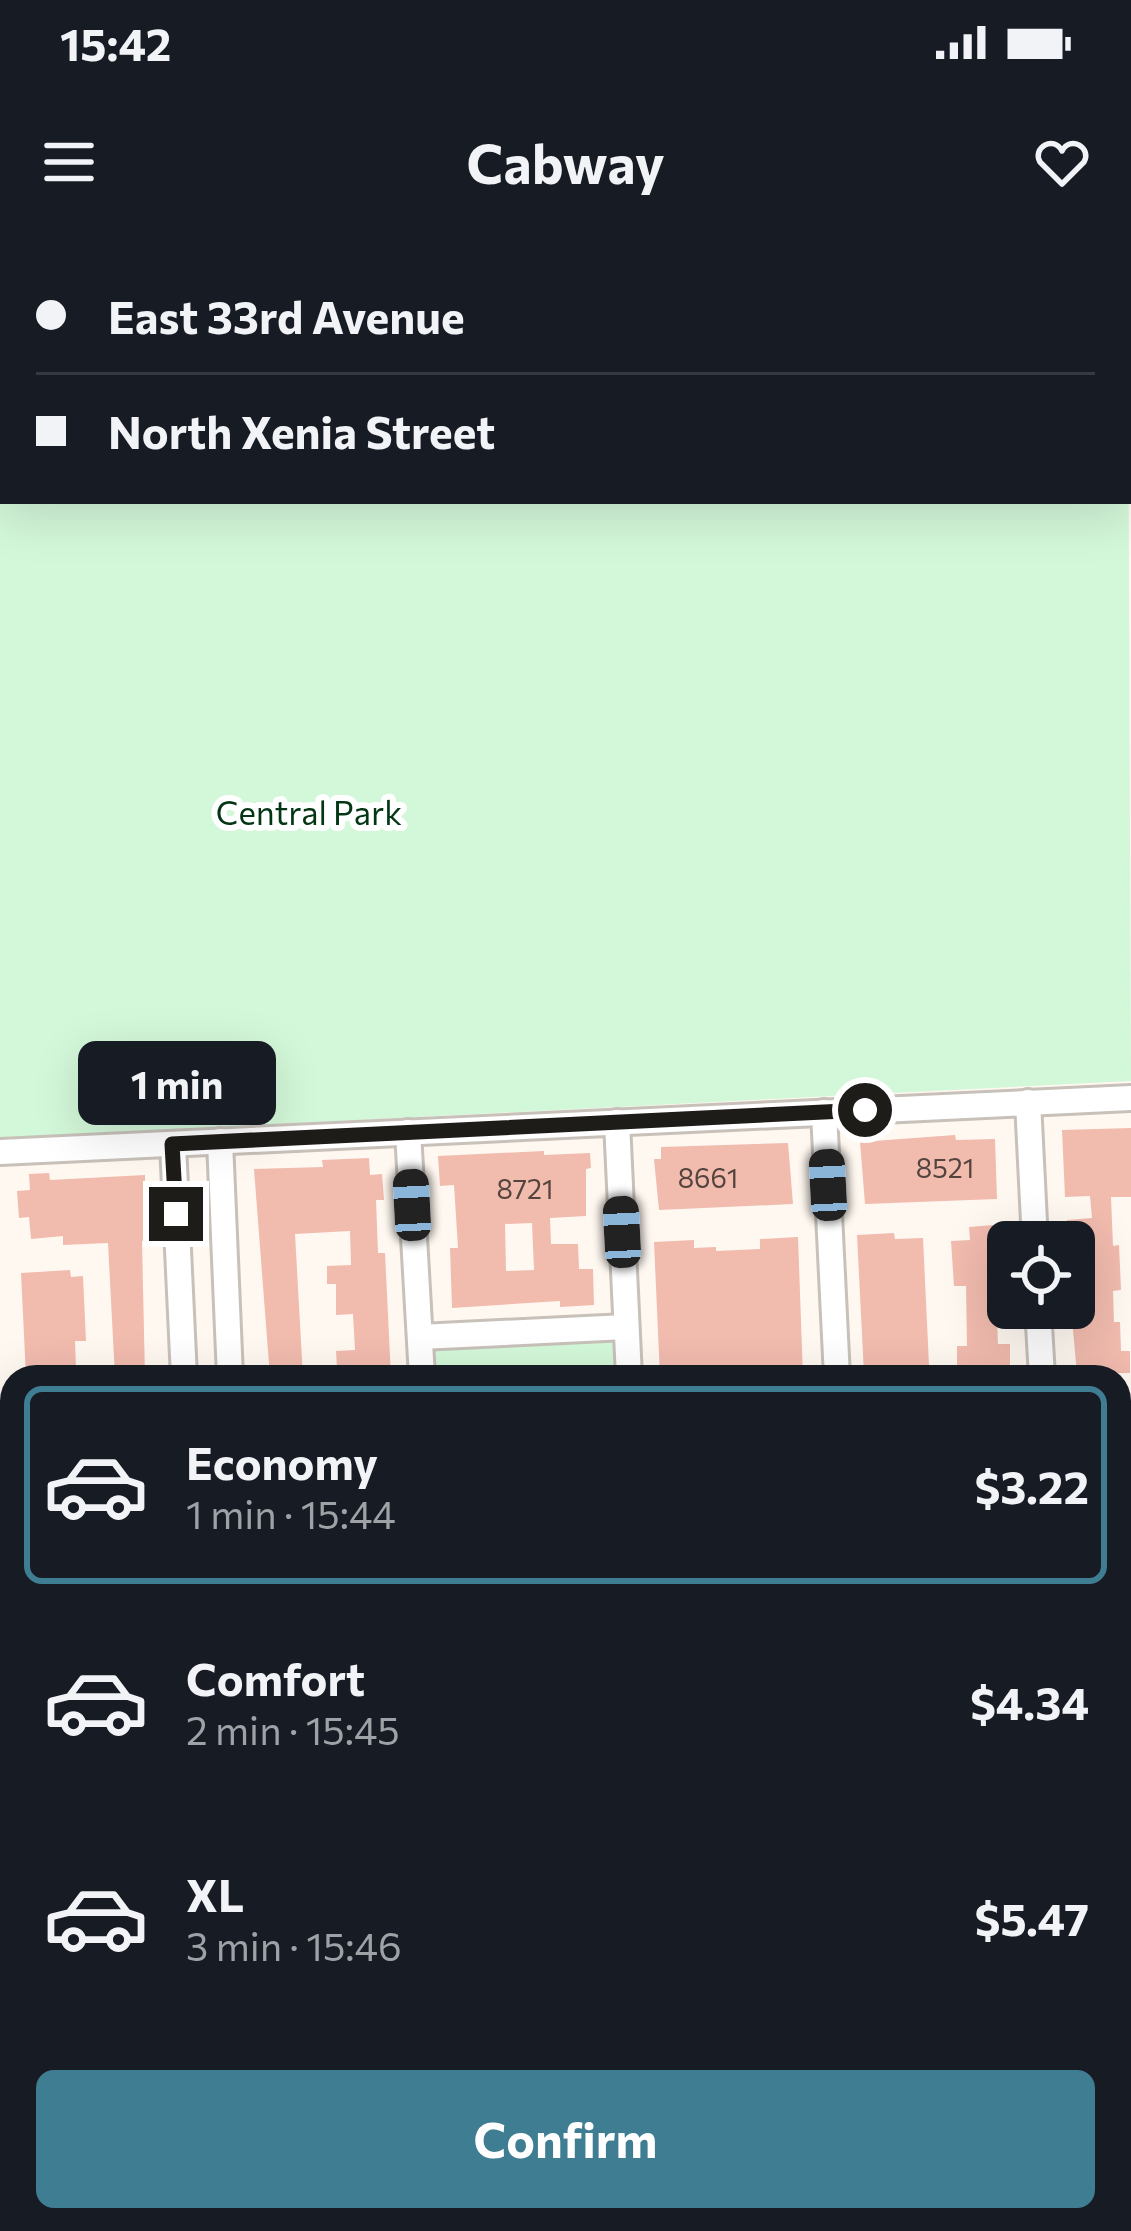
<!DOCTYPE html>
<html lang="en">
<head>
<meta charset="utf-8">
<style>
	body { margin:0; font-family:Commissioner,sans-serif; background:#20242c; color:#f1f3f6; height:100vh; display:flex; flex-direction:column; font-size:45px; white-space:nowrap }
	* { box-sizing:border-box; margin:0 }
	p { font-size:39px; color:#9ea1a6 }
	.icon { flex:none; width:66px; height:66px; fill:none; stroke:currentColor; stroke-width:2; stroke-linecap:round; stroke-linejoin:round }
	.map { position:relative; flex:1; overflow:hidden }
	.side { position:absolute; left:0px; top:1125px; width:1131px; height:867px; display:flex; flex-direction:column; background:#171b24; border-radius:36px 36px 0 0; box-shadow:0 12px 48px #0002 }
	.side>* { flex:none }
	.banner { position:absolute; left:0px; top:0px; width:1131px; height:264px; box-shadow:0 12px 48px #0002; display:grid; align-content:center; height:264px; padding:0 36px; background:#171b24 }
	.buttons { position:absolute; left:987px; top:981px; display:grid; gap:24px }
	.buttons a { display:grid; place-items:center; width:108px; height:108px; border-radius:18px; background:#171b24; box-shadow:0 12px 48px #0002; font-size:60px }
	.end { position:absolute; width:54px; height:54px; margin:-27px; border:15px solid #1e1c19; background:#fff; box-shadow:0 0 0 6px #fff }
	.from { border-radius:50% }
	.bubble { position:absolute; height:84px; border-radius:18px; background:#171b24; box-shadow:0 12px 48px #0002; font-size:39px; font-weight:700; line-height:84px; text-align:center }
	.car { position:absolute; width:36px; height:72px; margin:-36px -18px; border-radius:15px; box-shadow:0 0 9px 3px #0007; background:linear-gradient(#222 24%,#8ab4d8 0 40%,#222 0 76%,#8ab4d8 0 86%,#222 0) }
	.banner b { display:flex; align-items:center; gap:42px; height:114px; font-size:45px }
	.banner b+b { border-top:3px solid #363941 }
	.banner i { width:30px; height:30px; background:#f1f3f6 }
	ul { padding:21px 0 0; list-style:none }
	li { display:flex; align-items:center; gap:36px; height:198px; margin:0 24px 18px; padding:0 12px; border:6px solid transparent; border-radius:18px }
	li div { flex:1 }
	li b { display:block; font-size:45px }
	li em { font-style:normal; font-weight:700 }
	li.active { border-color:#3f7d93 }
	li>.icon { width:108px; height:108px; stroke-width:1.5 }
	.button { display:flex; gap:24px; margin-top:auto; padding:24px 36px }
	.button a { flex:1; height:138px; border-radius:18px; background:#3f7d93; color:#fff; font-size:48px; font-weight:700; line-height:138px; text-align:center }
	.status { display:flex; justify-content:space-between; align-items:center; height:84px; padding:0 60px; background:#171b24; direction:ltr }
	.status svg { height:33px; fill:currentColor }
	header { display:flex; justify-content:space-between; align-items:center; height:156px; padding:0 36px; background:#171b24; font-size:54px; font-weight:700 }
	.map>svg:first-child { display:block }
	.green { fill:#d3f7d9 }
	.building { fill:#f1bbae; fill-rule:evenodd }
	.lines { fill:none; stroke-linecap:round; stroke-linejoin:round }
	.minor-casing { stroke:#c7c1ba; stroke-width:30 }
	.major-casing { stroke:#d6d6d6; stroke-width:36 }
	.minor { stroke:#fff; stroke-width:24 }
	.major { stroke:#e0b5aa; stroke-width:30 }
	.route { stroke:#1e1c19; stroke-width:15 }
	.labels { text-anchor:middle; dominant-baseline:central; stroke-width:12; stroke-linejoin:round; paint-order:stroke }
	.number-label { font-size:27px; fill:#53443e }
	.park-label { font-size:33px; fill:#043616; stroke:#fff }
</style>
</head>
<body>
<div class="status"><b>15:42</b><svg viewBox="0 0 49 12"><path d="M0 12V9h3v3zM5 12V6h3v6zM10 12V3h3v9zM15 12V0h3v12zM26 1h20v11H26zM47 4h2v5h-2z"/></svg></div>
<header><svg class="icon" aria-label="menu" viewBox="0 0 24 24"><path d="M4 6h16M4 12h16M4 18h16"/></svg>Cabway<svg class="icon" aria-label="heart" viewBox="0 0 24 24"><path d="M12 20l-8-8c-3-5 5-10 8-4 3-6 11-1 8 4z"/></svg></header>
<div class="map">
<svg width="1131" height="1991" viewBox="0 0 1131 1991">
	<rect width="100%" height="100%" fill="#fff8f1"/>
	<g class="green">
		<path d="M1128,86L1131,841L0,898V94H3V261H1128Z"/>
		<path d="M616,1097L617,1137H433L432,1107Z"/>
	</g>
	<g class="building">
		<path d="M1131,888V957H1111L1113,1006L1119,1005L1121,1050L1113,1051L1114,1082H1120L1121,1111H1130V1133L1077,1134L1071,1068L1074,1001H1067V980L1092,978L1090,956L1065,957L1062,890Z"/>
		<path d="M955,895L956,900L995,899L997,959L865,964L860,902Z"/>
		<path d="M788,903L793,964L659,970L654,919H661V907Z"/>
		<path d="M544,911V915L590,913L591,928L586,929V976L550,978L551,1004H578L579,1029H593L594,1065L560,1067V1061L452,1068L450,1008H458L454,945L440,946L438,916ZM532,983L534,1030L506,1031L505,984Z"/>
		<path d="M369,918L370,935L382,934L384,960H376L378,1013H385L391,1137H354V1129H337L336,1111L355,1110L353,1074L336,1075V1044H327V1026L351,1025L350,991L295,994L303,1137H270L254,929L323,927L322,920Z"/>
		<path d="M49,933L50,940L145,935V1001H142L145,1137H115L108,1003L63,1005V996L31,999L29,977L19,978L17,951L30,950L29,934Z"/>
		<path d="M993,985L994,997L1000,996L1003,1052H996L998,1104H1010V1125L957,1127V1106H967L966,1046H954L951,1001L970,1000L969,987Z"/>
		<path d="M894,993L895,999L923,998L929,1125L902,1127V1132L864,1134L857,995Z"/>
		<path d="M798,997L803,1137H660L654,1002L694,1000V1008L716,1007V1011L760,1009V999Z"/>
		<path d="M70,1030L71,1037L83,1036L86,1101H75L76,1128H67V1137H26L21,1033Z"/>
	</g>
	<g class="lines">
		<defs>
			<g id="minor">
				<path d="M122,0V3"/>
				<path d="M186,0V3"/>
				<path d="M778,0L779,3"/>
				<path d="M1028,862L1035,1002"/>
				<path d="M824,872L837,1137"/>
				<path d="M617,882L629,1137"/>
				<path d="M408,892L422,1137"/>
				<path d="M220,901L230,1137"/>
				<path d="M173,904L184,1137"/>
				<path d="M0,912L1131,858"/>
				<path d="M1038,1068L1042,1137"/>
				<path d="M420,1097L626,1087"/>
				<path d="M0,1348L7,1489"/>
				<path d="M1119,1450H1131"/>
				<path d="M1119,1497L1131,1496"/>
				<path d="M0,1554H12"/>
				<path d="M0,1877H12"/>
				<path d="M667,1980L668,1991"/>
				<path d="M872,1980V1991"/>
				<path d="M1079,1980L1080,1991"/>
			</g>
			<g id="major">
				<path d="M859,3L877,0"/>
				<path d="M0,49H3"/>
				<path d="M1128,63H1131"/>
				<path d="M0,83H3"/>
			</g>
		</defs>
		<use href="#minor" class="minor-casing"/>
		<use href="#major" class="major-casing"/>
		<use href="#minor" class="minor"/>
		<use href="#major" class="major"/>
	</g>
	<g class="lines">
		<path class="route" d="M176,974L172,904L865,870"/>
	</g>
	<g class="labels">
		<g class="number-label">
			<text x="945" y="927">8521</text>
			<text x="708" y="937">8661</text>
			<text x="525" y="948">8721</text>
		</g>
		<g class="park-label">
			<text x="309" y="571">Central Park</text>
		</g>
	</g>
</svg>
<div class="buttons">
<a><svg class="icon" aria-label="locate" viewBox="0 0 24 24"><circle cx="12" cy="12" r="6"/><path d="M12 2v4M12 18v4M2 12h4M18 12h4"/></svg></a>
</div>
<i class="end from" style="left:865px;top:870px"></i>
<i class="end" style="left:176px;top:974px"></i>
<div class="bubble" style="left:78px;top:801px;width:198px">1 min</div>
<i class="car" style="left:828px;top:945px;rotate:357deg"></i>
<i class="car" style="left:412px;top:965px;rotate:357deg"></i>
<i class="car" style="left:622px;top:992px;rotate:357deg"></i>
<div class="banner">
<b><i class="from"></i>East 33rd Avenue</b>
<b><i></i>North Xenia Street</b>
</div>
<section class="side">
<ul>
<li class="active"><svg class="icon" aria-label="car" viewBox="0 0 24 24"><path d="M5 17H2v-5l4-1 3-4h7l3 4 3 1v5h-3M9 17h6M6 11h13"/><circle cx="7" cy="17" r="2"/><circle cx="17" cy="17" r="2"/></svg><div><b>Economy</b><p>1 min · 15:44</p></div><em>$3.22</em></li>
<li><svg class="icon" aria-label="car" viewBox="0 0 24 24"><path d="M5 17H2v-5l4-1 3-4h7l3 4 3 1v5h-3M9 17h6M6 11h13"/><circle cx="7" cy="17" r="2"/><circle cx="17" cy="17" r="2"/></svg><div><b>Comfort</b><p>2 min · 15:45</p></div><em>$4.34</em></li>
<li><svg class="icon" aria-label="car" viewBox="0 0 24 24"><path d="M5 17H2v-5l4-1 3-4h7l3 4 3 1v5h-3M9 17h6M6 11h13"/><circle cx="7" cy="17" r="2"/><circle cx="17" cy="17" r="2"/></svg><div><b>XL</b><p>3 min · 15:46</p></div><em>$5.47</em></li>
</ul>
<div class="button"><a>Confirm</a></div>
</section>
</div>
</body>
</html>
